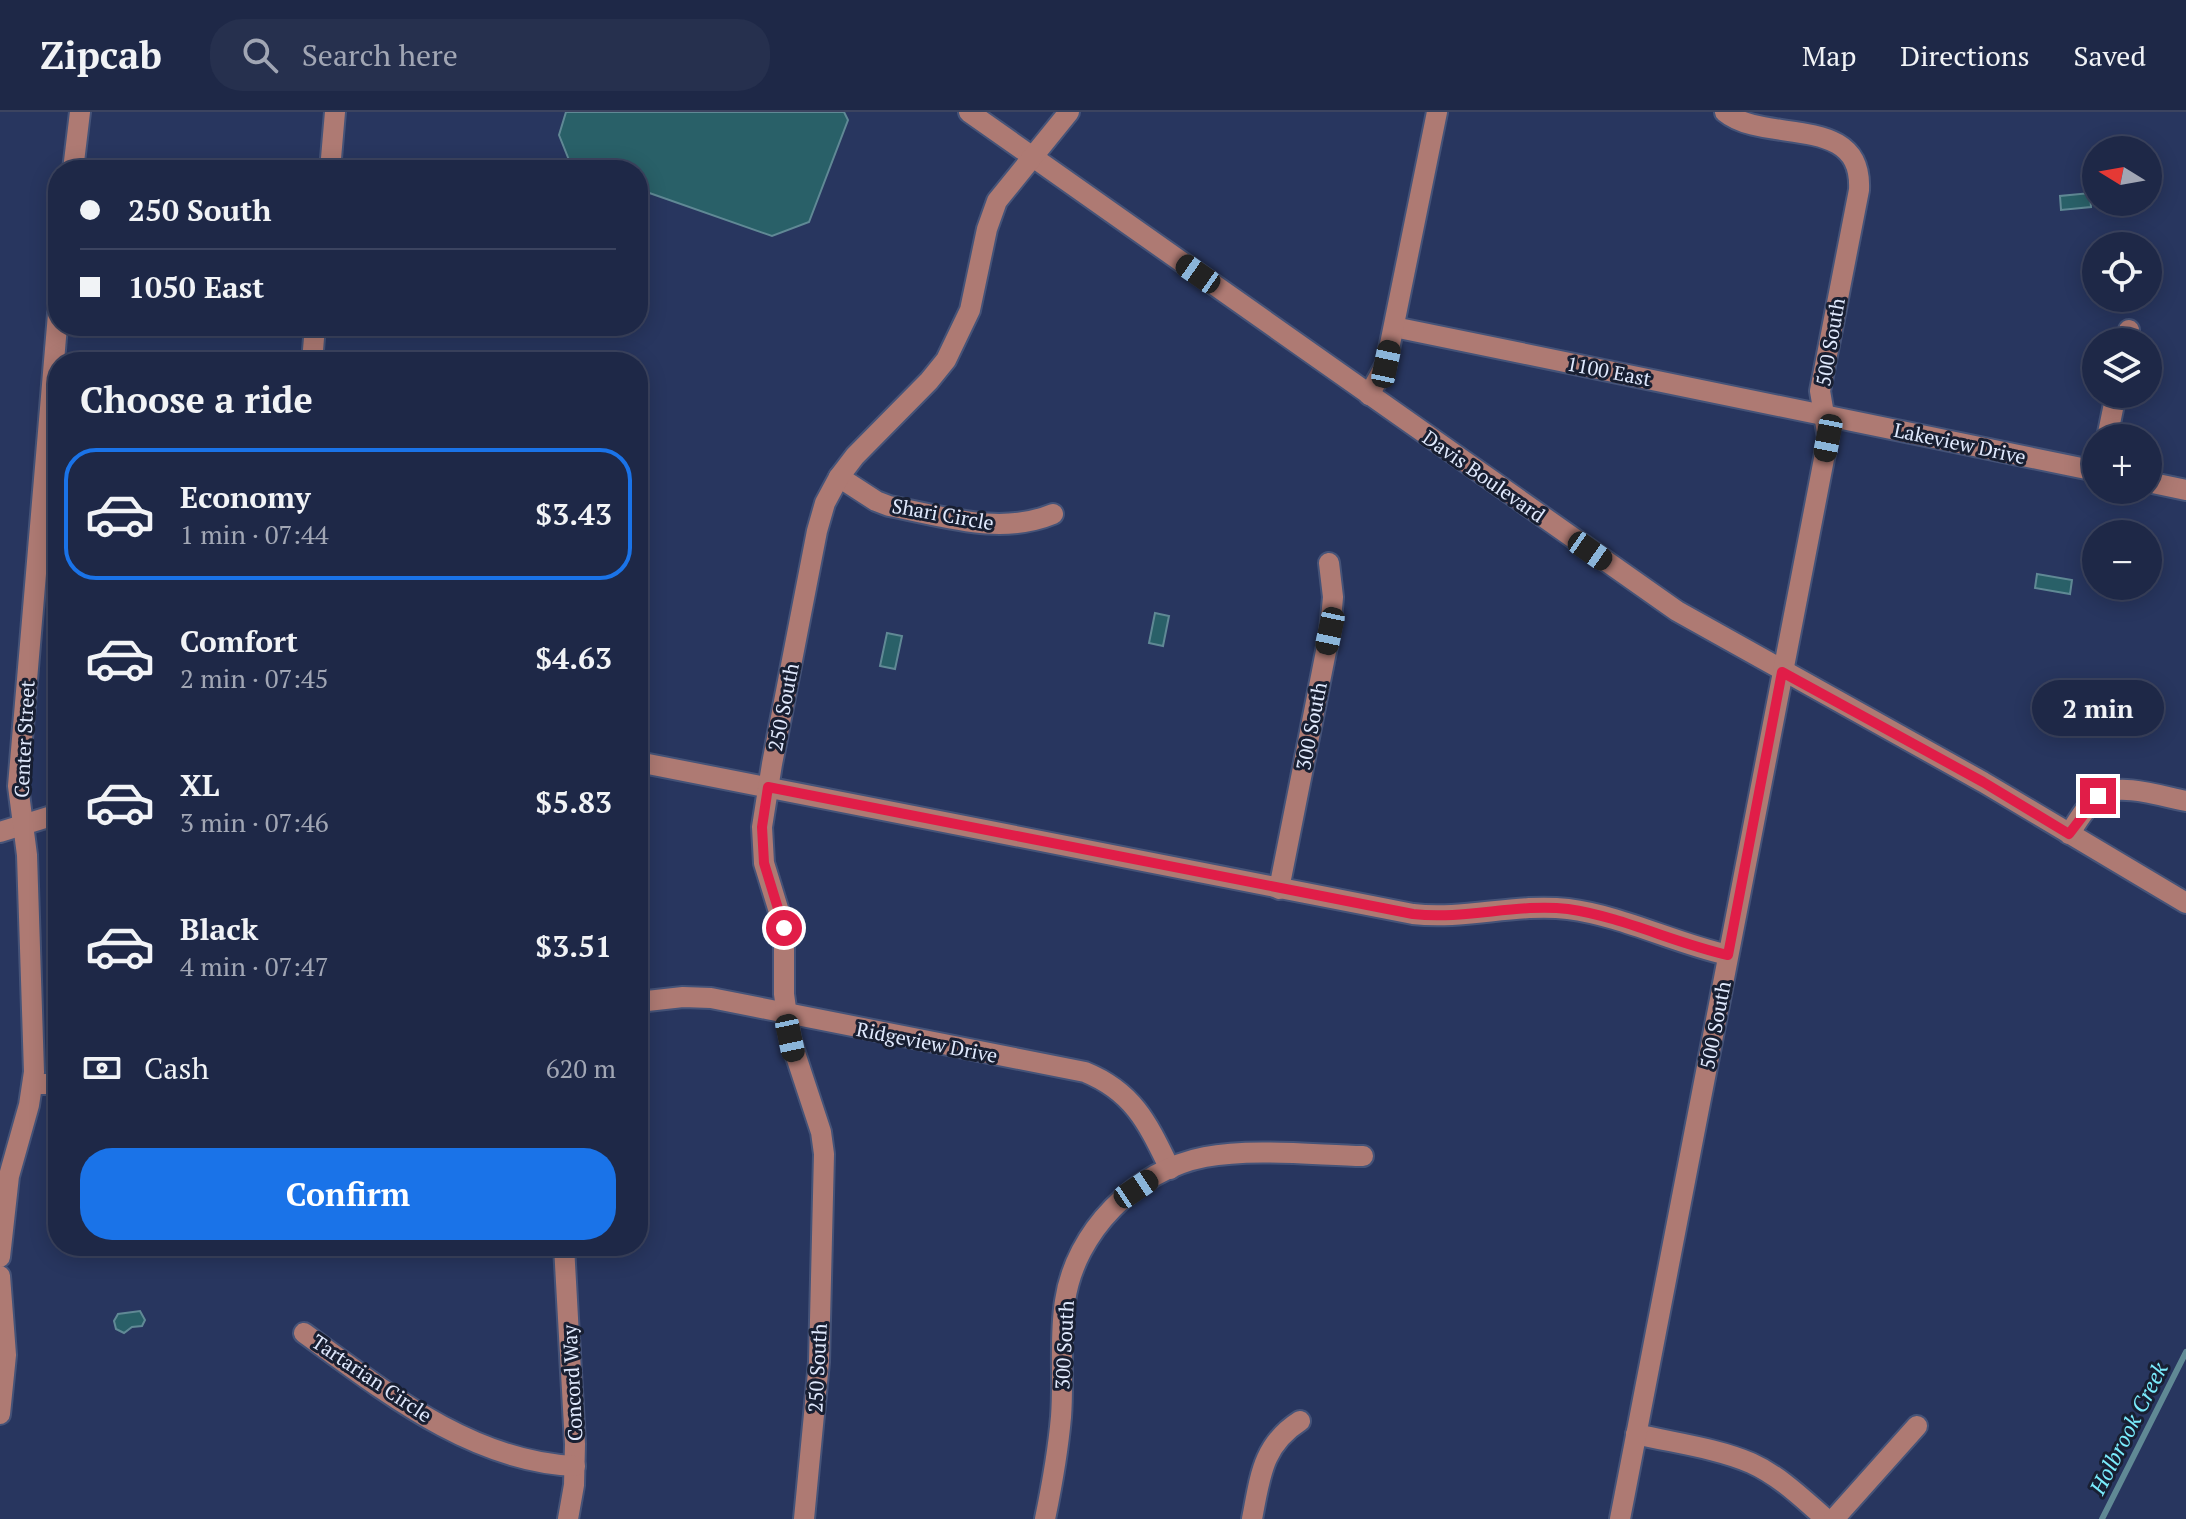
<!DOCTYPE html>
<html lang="en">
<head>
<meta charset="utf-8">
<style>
	body { margin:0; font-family:"PT Serif",serif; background:#26304e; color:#f1f3f6; height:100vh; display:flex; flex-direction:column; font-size:30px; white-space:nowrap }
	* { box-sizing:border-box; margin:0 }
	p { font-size:26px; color:#a1a6b4 }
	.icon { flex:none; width:44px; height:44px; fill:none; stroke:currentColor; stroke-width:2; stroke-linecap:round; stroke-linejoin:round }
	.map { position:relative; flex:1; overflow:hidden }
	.sheet { position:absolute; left:48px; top:240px; width:600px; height:904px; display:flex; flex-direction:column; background:#1e2847; border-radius:32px; box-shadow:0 4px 20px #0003,0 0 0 2px #3c4460 }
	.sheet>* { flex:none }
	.hud { position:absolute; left:48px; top:48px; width:600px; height:176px; border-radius:32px; box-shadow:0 4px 20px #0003,0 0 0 2px #3c4460; display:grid; align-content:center; height:176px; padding:0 32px; background:#1e2847 }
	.needle { width:52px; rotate:281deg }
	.buttons { position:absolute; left:2082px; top:24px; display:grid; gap:16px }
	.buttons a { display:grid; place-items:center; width:80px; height:80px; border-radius:50%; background:#1e2847; box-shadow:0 4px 20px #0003,0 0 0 2px #3c4460; font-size:40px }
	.end { position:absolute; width:36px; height:36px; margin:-18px; border:10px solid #e11d48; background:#fff; box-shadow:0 0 0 4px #fff }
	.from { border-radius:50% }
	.bubble { position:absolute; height:56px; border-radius:28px; background:#1e2847; box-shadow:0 4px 20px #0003,0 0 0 2px #3c4460; font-size:26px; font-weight:600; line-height:56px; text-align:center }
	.car { position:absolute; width:24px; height:48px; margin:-24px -12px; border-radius:10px; box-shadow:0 0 6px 2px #0007; background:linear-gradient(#222 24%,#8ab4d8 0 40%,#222 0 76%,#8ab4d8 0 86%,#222 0) }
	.hud b { display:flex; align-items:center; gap:28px; height:76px; font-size:30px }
	.hud b+b { border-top:2px solid #3c4460 }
	.hud i { width:20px; height:20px; background:#f1f3f6 }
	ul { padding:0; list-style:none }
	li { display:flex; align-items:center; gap:24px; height:132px; margin:0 16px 12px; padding:0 16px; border:4px solid transparent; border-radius:32px }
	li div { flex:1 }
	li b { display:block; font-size:30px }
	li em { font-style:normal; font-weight:600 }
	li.on { border-color:#1a73e8 }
	li>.icon { width:72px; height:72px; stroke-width:1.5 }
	h2 { padding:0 32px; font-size:36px; line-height:96px }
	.pay { display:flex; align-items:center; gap:20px; height:88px; padding:0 32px; font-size:30px }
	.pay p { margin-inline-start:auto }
	.cta { display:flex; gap:16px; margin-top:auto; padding:16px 32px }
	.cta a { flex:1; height:92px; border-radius:32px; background:#1a73e8; color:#fff; font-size:32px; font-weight:600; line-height:92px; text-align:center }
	header { display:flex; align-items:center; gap:48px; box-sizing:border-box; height:112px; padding:0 40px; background:#1e2847; border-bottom:2px solid #3c4460 }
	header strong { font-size:38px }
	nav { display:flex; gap:44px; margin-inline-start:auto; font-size:28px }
	.search { width:560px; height:72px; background:#26304e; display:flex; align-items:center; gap:20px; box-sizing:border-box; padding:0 28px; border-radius:32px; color:#a1a6b4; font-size:30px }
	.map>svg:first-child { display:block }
	.water { fill:#296068; stroke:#608995; stroke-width:2 }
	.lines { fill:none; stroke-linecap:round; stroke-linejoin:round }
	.stream { stroke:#608995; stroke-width:6 }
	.minor-casing { stroke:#455378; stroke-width:24 }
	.minor { stroke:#ae7a73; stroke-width:20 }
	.route { stroke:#e11d48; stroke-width:10 }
	.labels { text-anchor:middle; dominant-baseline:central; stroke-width:6; stroke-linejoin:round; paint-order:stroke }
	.street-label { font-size:20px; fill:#e0e9fd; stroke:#181f32 }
	.water-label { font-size:22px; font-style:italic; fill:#7aecfc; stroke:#181f32 }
</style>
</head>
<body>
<header>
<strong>Zipcab</strong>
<div class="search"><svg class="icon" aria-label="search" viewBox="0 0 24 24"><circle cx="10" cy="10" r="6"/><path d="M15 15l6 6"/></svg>Search here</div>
<nav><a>Map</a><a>Directions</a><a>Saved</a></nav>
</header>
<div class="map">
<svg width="2186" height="1407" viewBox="0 0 2186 1407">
	<rect width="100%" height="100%" fill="#28365f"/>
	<g class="water">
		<path d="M566,0H844L848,8L809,110L772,124L638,77V58H585L571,53L559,23Z"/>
		<path d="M2090,81L2091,95L2061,98L2060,84Z"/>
		<path d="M2037,462L2072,468L2070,482L2035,476Z"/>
		<path d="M1155,501L1169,504L1163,534L1149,531Z"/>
		<path d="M887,521L902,524L895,557L880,554Z"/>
		<path d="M140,1199L145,1208L142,1214L132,1215L124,1221L116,1217L114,1209L118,1202Z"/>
	</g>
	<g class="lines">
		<path class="stream" d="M2102,1407L2186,1240"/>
		<defs>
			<g id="minor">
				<path d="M969,0L1677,499L1983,670L2186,791"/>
				<path d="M73,58L80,0"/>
				<path d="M330,58L335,0"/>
				<path d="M1394,215L2096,359"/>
				<path d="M2127,230L2129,218"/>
				<path d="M312,250L315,214"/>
				<path d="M1369,283L1386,252L1437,0"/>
				<path d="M2107,326L2116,282"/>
				<path d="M839,365L876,389L889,394C943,404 1000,424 1053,402"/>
				<path d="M2148,370L2186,378"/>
				<path d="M638,650L1413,802C1465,808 1516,791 1568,797C1623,804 1674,831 1728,843"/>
				<path d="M0,720L58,702"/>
				<path d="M2069,722C2078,709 2087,692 2100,683C2119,670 2164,685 2186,689"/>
				<path d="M1279,777L1330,519L1333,485L1329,451"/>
				<path d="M638,890L683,885L711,886L1085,960C1134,980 1148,1012 1170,1057"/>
				<path d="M33,972H58"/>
				<path d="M564,1134L575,1332L574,1373L568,1407"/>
				<path d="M0,1145L9,1064L29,993L34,960L27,743L18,674L58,202"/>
				<path d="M0,1164L6,1243L0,1302"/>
				<path d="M304,1221C384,1279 472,1350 575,1354"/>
				<path d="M1636,1322C1674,1331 1716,1336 1751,1351C1780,1364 1803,1387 1826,1407"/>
				<path d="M804,1407L819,1250L824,1042L821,1020L790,926L784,882V816L764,751L762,715L772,652L817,419L825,391L839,365L855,344L929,269L946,248L970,198L987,117L997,89L1069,0"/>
				<path d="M1045,1407C1052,1373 1058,1339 1061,1305C1064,1266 1059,1227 1065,1189C1075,1120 1136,1058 1205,1045C1252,1036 1315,1043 1363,1044"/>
				<path d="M1252,1407C1260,1366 1262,1333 1300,1309"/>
				<path d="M1620,1407L1828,326L1820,279L1859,78C1863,0 1765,33 1725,0"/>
				<path d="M1834,1407L1917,1314"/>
			</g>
		</defs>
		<use href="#minor" class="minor-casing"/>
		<use href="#minor" class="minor"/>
	</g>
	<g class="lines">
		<path class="route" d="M784,816L764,751L762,715L768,675L1413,802C1466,808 1517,791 1568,797C1623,805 1674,831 1728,843L1782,560L1983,670L2069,722L2098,684"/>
	</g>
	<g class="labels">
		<g class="street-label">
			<text transform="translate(1830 230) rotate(-80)">500 South</text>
			<text transform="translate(1609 259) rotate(11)">1100 East</text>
			<text transform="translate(1960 331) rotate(12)">Lakeview Drive</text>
			<text transform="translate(1484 364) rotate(35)">Davis Boulevard</text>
			<text transform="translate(943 402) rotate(10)">Shari Circle</text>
			<text transform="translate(783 595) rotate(-79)">250 South</text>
			<text transform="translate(1311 614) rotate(-79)">300 South</text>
			<text transform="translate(24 627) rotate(-87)">Center Street</text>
			<text transform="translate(1715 913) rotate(-79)">500 South</text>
			<text transform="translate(927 930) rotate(11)">Ridgeview Drive</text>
			<text transform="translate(1064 1233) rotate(-87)">300 South</text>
			<text transform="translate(817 1256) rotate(-87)">250 South</text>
			<text transform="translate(372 1266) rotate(34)">Tartarian Circle</text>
			<text transform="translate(572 1271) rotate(-93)">Concord Way</text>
		</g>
		<g class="water-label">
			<text transform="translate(2128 1316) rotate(-63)">Holbrook Creek</text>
		</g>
	</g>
</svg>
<div class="buttons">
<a><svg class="needle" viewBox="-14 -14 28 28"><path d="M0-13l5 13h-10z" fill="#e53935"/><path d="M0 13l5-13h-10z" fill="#a1a6b4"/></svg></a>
<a><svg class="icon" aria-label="locate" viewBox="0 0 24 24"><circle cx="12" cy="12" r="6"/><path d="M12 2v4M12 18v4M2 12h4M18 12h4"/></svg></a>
<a><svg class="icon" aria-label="layers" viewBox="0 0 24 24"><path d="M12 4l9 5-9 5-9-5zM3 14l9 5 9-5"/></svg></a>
<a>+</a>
<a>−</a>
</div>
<i class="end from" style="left:784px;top:816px"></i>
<i class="end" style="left:2098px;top:684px"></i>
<div class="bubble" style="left:2032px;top:568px;width:132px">2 min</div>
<i class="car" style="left:1198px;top:162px;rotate:305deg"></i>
<i class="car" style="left:1386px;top:252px;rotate:12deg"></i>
<i class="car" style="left:1828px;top:326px;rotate:191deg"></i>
<i class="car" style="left:1590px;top:439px;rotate:125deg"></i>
<i class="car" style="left:1330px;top:519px;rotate:192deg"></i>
<i class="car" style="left:790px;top:926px;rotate:168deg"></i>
<i class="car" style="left:1136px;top:1077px;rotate:56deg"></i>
<div class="hud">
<b><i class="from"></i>250 South</b>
<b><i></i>1050 East</b>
</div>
<section class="sheet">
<h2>Choose a ride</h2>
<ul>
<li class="on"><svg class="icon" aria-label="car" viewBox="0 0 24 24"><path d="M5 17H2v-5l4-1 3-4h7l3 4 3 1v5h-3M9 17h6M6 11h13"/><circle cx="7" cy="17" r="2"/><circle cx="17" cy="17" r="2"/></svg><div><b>Economy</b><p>1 min · 07:44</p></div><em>$3.43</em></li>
<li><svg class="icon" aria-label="car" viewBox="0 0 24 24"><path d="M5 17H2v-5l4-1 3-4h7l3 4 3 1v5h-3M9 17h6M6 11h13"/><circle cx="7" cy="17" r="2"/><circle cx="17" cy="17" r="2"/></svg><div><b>Comfort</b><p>2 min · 07:45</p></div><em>$4.63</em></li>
<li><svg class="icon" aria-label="car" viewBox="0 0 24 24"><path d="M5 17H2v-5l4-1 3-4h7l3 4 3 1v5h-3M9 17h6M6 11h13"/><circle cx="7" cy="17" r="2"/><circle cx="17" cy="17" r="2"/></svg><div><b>XL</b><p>3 min · 07:46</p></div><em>$5.83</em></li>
<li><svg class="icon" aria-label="car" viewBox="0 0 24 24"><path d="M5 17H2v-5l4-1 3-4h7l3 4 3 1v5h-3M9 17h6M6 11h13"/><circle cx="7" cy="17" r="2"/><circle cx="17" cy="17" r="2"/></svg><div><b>Black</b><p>4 min · 07:47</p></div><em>$3.51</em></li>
</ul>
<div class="pay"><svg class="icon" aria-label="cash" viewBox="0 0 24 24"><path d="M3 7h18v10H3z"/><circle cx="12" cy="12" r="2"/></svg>Cash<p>620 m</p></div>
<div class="cta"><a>Confirm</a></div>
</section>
</div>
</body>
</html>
